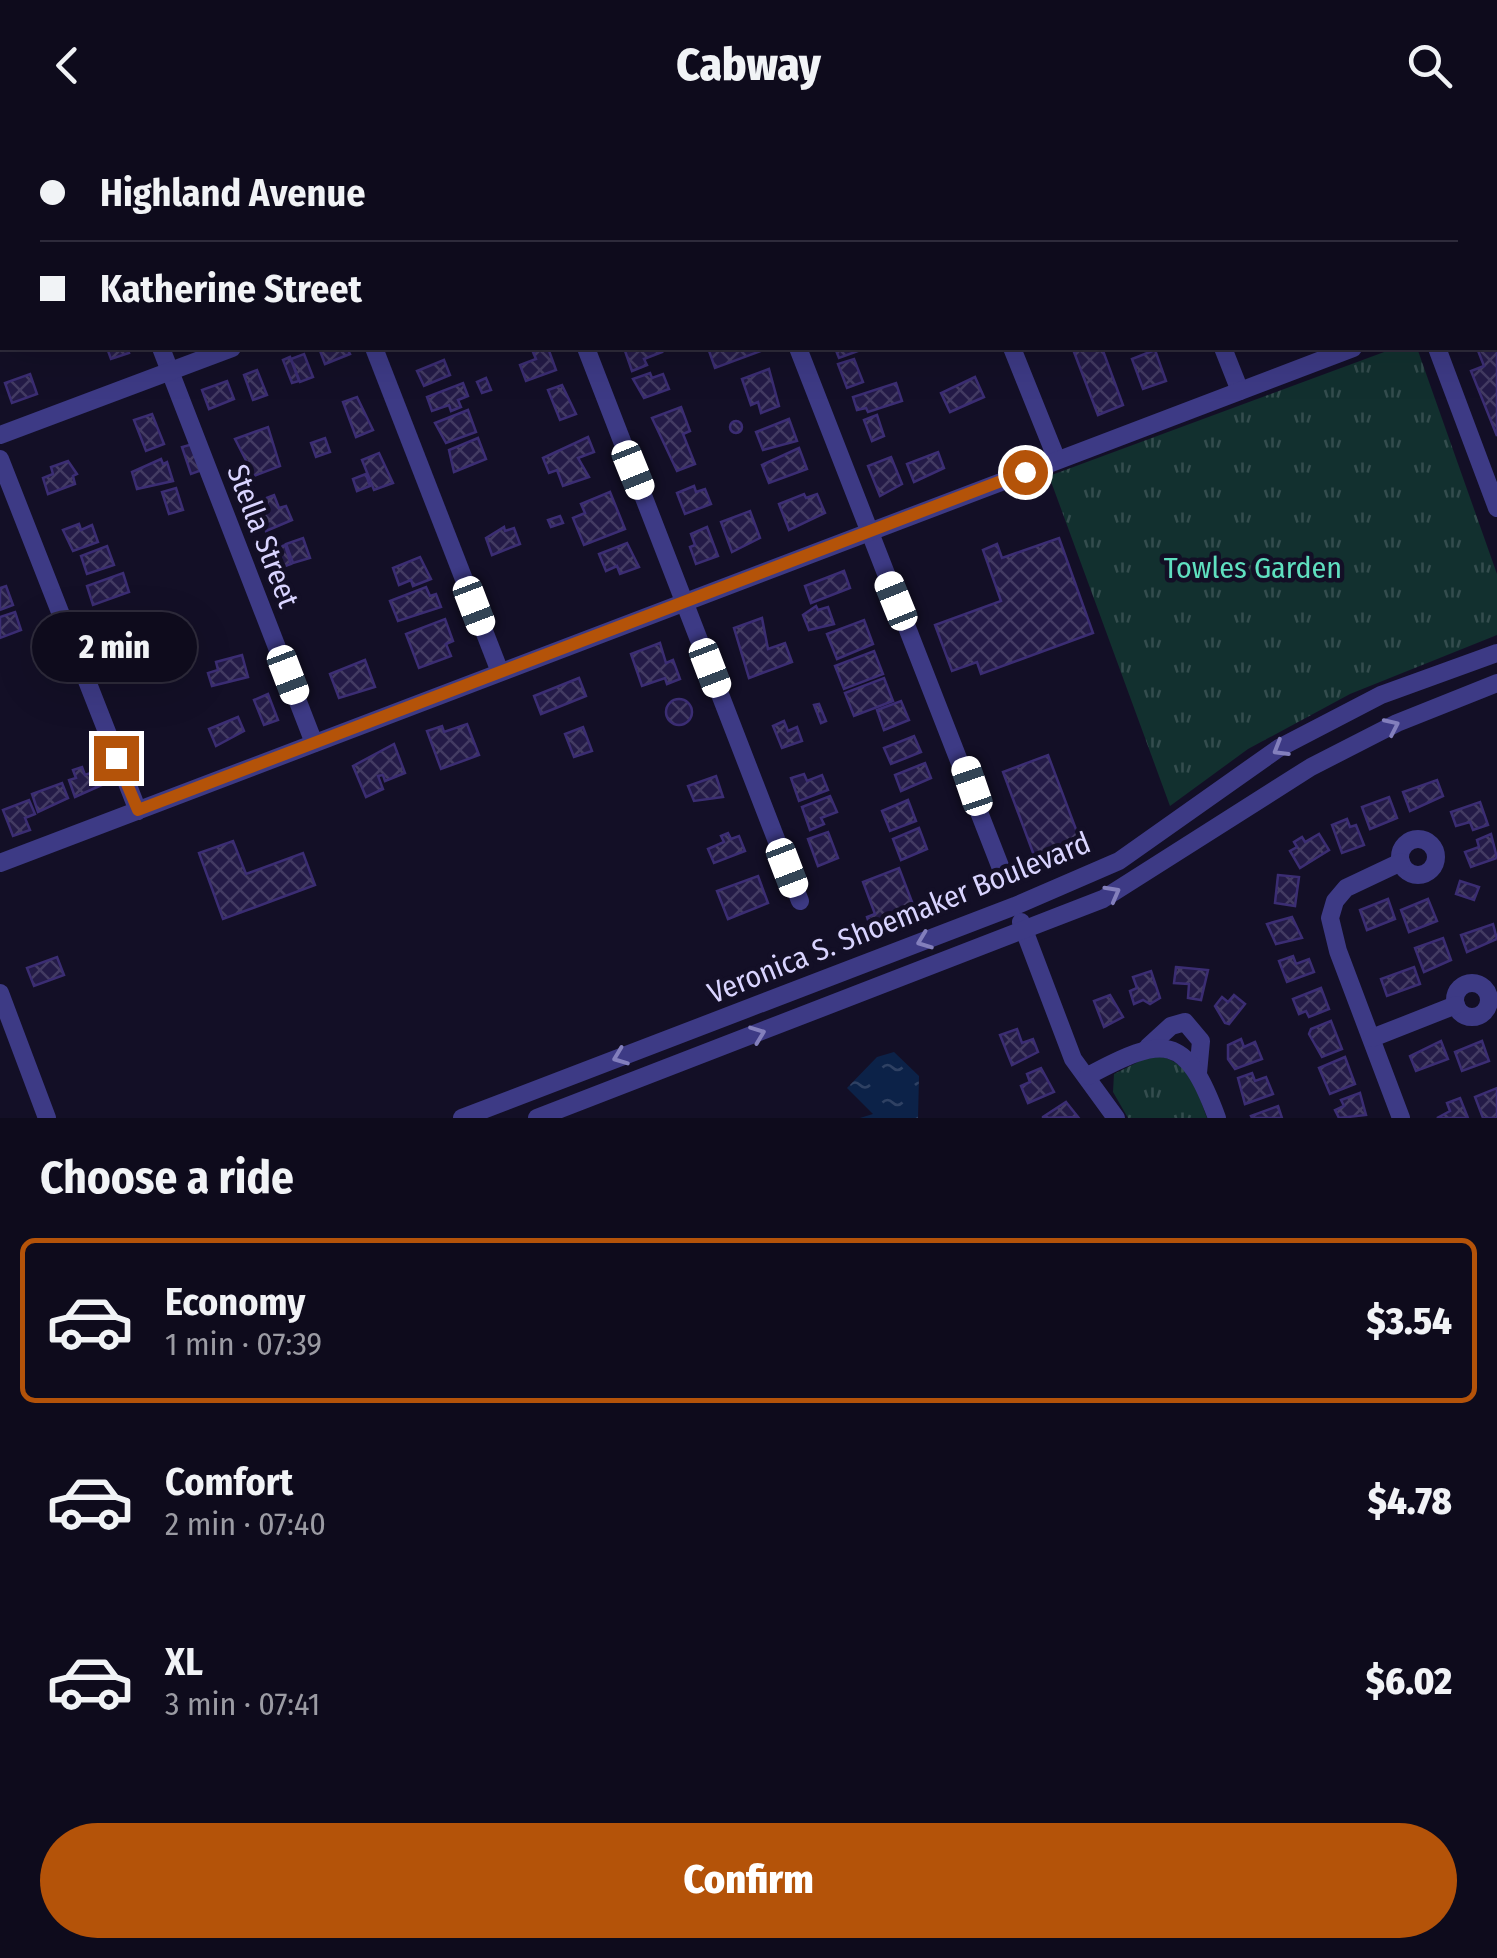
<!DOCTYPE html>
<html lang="en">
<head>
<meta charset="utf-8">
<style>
	body { margin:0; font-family:"Fira Sans Condensed",sans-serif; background:#1c1929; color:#f1f3f6; height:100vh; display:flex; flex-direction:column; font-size:38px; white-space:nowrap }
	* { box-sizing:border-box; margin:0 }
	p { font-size:32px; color:#9b9ba3 }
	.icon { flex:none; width:55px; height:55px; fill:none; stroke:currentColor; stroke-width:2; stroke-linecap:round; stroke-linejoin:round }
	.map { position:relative; height:988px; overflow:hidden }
	.drawer { display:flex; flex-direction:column; background:#0e0b1c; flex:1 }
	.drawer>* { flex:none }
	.banner { position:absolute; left:0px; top:0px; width:1498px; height:220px; box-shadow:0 10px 40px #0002,0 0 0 2px #2e2b3b; display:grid; align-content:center; height:220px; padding:0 40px; background:#0e0b1c }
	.end { position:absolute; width:45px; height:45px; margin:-22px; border:12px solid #b45309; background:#fff; box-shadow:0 0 0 5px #fff }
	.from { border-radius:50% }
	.bubble { position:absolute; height:70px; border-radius:35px; background:#0e0b1c; box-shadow:0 10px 40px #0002,0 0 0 2px #2e2b3b; font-size:32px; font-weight:800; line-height:70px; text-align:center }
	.car { position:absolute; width:30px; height:60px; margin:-30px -15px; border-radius:12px; box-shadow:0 0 8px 2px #0007; background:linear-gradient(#fff 24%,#345 0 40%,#fff 0 76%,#345 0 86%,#fff 0) }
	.banner b { display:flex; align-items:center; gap:35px; height:95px; font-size:38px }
	.banner b+b { border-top:2px solid #2e2b3b }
	.banner i { width:25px; height:25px; background:#f1f3f6 }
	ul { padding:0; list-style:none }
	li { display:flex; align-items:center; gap:30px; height:165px; margin:0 20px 15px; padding:0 20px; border:5px solid transparent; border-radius:15px }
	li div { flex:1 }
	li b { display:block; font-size:38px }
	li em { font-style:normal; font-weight:800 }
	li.active { border-color:#b45309 }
	li>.icon { width:90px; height:90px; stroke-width:1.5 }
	h2 { padding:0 40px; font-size:45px; line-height:120px }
	.action { display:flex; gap:20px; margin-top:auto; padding:20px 40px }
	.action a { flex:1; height:115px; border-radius:60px; background:#b45309; color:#fff; font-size:40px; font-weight:800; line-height:115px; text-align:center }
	header { display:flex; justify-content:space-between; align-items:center; height:130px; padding:0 40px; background:#0e0b1c; font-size:45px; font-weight:800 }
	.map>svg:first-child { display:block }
	.park { fill:url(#park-tufts) }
	.water { fill:url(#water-ripples) }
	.building { fill:url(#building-cross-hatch); stroke:#3b2d73; stroke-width:2.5 }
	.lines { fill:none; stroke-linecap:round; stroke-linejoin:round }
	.minor { stroke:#3d3a85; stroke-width:18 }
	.oneway { stroke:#837fbc }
	.route { stroke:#b45309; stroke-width:12 }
	.labels { text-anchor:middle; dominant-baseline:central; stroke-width:9; stroke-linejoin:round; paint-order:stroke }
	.street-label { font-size:30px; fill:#d9d4ff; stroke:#130f26 }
	.park-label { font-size:30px; fill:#5fe0c0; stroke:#130f26 }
</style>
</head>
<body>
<header><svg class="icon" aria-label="back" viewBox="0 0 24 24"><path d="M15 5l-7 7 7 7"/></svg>Cabway<svg class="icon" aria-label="search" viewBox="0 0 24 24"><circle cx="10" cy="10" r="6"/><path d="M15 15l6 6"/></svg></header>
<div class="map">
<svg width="1497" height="988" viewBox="0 0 1497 988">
	<defs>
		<pattern id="park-tufts" width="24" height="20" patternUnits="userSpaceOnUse" patternTransform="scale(2.5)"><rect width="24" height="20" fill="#12302f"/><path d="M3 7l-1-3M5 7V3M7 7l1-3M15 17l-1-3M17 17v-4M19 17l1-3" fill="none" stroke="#344d4e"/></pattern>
		<pattern id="water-ripples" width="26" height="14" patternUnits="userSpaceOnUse" patternTransform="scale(2.5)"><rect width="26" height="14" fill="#0c2248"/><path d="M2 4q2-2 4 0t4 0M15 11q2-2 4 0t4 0" fill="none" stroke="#2f4163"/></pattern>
		<pattern id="building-cross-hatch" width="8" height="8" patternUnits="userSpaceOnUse" patternTransform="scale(2.5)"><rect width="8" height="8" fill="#241b47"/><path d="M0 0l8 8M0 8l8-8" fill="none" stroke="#433b63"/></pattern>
	</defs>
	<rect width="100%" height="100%" fill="#130f26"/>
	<g class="park">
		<path d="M1395,218H1417L1497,444V505L1350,564L1248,619L1170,676L1049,346Z"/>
		<path d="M1152,925C1190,930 1195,955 1207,988H1128L1113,962L1114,944Z"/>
	</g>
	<path class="water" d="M894,922L919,946L918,988H860L873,984L847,958L877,927Z"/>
	<g class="building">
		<path d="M0,0H45V1L2,2L0,18Z"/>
		<path d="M1497,209V306L1471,241L1484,236L1477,218H1495Z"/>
		<path d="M107,218H127L129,223L111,229Z"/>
		<path d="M319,218H347L350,224L325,234Z"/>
		<path d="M548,218L556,240L526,251L520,235L536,229L533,222Z"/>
		<path d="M624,218H660L662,222L644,229L647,235L632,241Z"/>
		<path d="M708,218H759L761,221L715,238Z"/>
		<path d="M835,218H866L839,228Z"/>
		<path d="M1087,218H1102L1123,275L1098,285L1074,222Z"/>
		<path d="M1155,220L1166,251L1143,259L1132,229Z"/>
		<path d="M304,224L313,247L300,252L291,229Z"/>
		<path d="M290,227L299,251L292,253L283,230Z"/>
		<path d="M854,229L863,252L847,258L838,234Z"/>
		<path d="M444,230L450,245L424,256L417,241Z"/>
		<path d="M769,239L779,276L761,283L758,272L751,275L742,249Z"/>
		<path d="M257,240L267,265L253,270L244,245Z"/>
		<path d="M650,243L652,248L663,244L669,259L644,268L633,249Z"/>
		<path d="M30,244L37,264L12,273L5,253Z"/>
		<path d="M975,247L984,267L950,282L941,263Z"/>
		<path d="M486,248L491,260L482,263L477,252Z"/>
		<path d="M227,251L234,269L209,279L202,260Z"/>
		<path d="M463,253L468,266L458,270L461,277L451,281L449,275L432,281L427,267Z"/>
		<path d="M896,253L902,271L868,282L866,278L857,280L853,267Z"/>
		<path d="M562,255L576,284L560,290L548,260Z"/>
		<path d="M357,267L373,300L356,307L343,272Z"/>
		<path d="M681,277L690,301L683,304L695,334L677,341L652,288Z"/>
		<path d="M468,280L476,302L446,313L435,293Z"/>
		<path d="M152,284L164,314L146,321L134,290Z"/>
		<path d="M877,285L884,306L872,311L864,290Z"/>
		<path d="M789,289L797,311L763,320L756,302Z"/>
		<circle cx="736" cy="297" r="6"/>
		<path d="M268,297L280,336L254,346L235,309Z"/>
		<path d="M588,307L594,322L578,328L589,347L563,356L557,340L549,343L543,328Z"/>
		<path d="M325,308L330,322L316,327L311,313Z"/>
		<path d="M478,308L486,329L454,342L449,320Z"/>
		<path d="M193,314L202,340L191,344L182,317Z"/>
		<path d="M799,318L807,339L769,353L762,335Z"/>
		<path d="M938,322L944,338L914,352L907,334Z"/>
		<path d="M379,323L393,353L374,360L362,330Z"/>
		<path d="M891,327L902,354L880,366L868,336Z"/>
		<path d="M161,329L163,334L167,332L173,351L137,359L132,342Z"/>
		<path d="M68,331L77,344L73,346L75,354L48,364L43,348L53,344L51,337Z"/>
		<path d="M366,344L370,356L357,361L353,349Z"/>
		<path d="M694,356L696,362L705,359L711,374L685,384L677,363Z"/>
		<path d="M176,358L183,380L169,384L162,362Z"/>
		<path d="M610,362L625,399L584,415L573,388L585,383L581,374Z"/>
		<path d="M804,364L806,368L817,364L825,383L789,400L779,374Z"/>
		<path d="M274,365L279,378L286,376L292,390L266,401L256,372Z"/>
		<path d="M750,381L760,408L732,422L721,392Z"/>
		<path d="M560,386L563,393L551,397L548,390Z"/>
		<path d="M79,394L81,400L92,395L98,412L73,421L63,400Z"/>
		<path d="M504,397L505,401L514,398L520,414L492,425L486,408Z"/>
		<path d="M707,397L718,426L696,434L690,417L695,415L691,404Z"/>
		<path d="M303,408L310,428L293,433L286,414Z"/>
		<path d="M1059,408L1093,503L981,544L977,532L952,541L935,495L1001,471L983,420L997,414L1002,428Z"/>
		<path d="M627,413L639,437L620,444L617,436L606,441L599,424Z"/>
		<path d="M285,415L291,434L277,439L271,420Z"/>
		<path d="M107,416L114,435L87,444L81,426Z"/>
		<path d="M420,427L431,449L413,456L411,450L399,455L393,438Z"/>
		<path d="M844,441L850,458L811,473L805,456Z"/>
		<path d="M123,443L129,462L93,475L87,456Z"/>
		<path d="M6,456L13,475L0,480V458Z"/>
		<path d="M426,457L430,466L436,464L441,477L398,491L390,471Z"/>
		<path d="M816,476L818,480L828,477L834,494L809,500L803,485Z"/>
		<path d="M15,482L21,500L0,508V487Z"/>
		<path d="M762,488L768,519L785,513L792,532L749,548L734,498Z"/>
		<path d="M445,489L453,511L446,514L451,526L419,538L406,504Z"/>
		<path d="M864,490L873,514L837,529L827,504Z"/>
		<path d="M117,493L125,514L147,506L151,520L114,533L101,498Z"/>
		<path d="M135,497L139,508L126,512L122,501Z"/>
		<path d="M660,513L666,533L673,530L680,549L667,554L665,548L642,556L631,524Z"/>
		<path d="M874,521L883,544L844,559L835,536Z"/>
		<path d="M242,525L248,547L212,556L208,543L218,540L216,532Z"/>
		<path d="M365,530L375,557L339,568L330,544Z"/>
		<path d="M579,548L586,566L541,584L534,566Z"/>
		<path d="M884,548L893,571L854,586L845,563Z"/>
		<path d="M268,564L278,590L264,595L254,570Z"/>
		<circle cx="679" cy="582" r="13"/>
		<path d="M901,571L909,590L884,600L877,580Z"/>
		<path d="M819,574L826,591L821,593L814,575Z"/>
		<path d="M238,587L244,601L216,616L209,599Z"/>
		<path d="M784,591L788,601L797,597L802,611L782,618L773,596Z"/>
		<path d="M467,594L479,625L441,639L427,601L442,596L444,602Z"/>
		<path d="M583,597L592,621L574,627L565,604Z"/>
		<path d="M914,606L921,622L891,634L884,618Z"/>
		<path d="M394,614L405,643L385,651L383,645L378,646L383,659L366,667L353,636Z"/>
		<path d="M1048,625L1080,710L1035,728L1003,642Z"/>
		<path d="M925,633L931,648L901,661L895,645Z"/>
		<path d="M82,637L85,645L99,640L104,654L75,667L69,650L76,648L73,640Z"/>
		<path d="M804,644L807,651L822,645L828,660L799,671L791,648Z"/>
		<path d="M716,646L723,667L694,671L688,656Z"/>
		<path d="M1437,650L1443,666L1410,681L1403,662Z"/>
		<path d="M62,653L68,668L38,682L32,664Z"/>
		<path d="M830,666L837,682L821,688L824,694L810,700L802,677Z"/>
		<path d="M1389,667L1397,688L1370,699L1362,677Z"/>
		<path d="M29,670L35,684L25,688L30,700L13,706L3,680Z"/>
		<path d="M908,670L916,691L890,701L882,681Z"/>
		<path d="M1480,672L1488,695L1473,700L1470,692L1456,696L1451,682Z"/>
		<path d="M1347,689L1350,697L1356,695L1364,715L1342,723L1332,695Z"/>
		<path d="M919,698L927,719L901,730L893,709Z"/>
		<path d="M828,702L838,728L818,736L808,709Z"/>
		<path d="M728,703L731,709L739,706L745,721L714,733L708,719L724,712L721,706Z"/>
		<path d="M1319,704L1329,720L1300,738L1290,721L1297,717L1294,712L1302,707L1305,712Z"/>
		<path d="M1491,704L1497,728L1471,737L1465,722L1479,717L1477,710Z"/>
		<path d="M233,711L246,744L303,723L315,755L223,789L199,723Z"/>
		<path d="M899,738L917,785L872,802L867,787L875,784L863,752Z"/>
		<path d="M1278,745L1299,747L1295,776L1275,773Z"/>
		<path d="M758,746L768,773L728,789L717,761Z"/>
		<path d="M1460,751L1479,757L1474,770L1456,764Z"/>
		<path d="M1388,769L1395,789L1367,800L1360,780Z"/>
		<path d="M1428,769L1437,791L1409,802L1401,780Z"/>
		<path d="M1292,787L1302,808L1276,814L1267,794Z"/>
		<path d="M1493,794L1497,809L1467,822L1461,805Z"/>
		<path d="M1443,808L1451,830L1424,842L1415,818Z"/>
		<path d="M1293,826L1296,834L1309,829L1314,842L1287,852L1279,831Z"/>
		<path d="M57,827L64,845L34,856L27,838Z"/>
		<path d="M1176,837L1208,840L1201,870L1188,868L1189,854L1174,853Z"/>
		<path d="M1414,837L1420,854L1387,866L1381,849Z"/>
		<path d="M1151,841L1160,868L1150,874L1143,870L1134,874L1130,861L1137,858L1133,847Z"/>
		<path d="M1321,858L1329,879L1309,887L1306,881L1299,884L1293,869Z"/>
		<path d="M1110,865L1123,887L1104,897L1094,871Z"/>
		<path d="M1234,865L1245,874L1229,894L1225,893L1215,876L1222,867L1228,872Z"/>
		<path d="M1331,891L1342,919L1322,927L1309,904L1311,899Z"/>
		<path d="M1017,899L1022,913L1033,909L1038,922L1012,935L1000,905Z"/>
		<path d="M1241,909L1244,917L1255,912L1262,929L1235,939L1228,929V915Z"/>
		<path d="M1441,911L1448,929L1416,941L1410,926Z"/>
		<path d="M1482,911L1489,931L1462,941L1455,922Z"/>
		<path d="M1345,927L1355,954L1330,964L1319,938Z"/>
		<path d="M1041,938L1054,962L1028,973L1021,956L1030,952L1027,944Z"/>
		<path d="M1252,943L1255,951L1266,947L1273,964L1245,974L1238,948Z"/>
		<path d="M1497,958V988H1483L1475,967Z"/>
		<path d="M1360,963L1366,985L1339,988L1335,980L1344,976L1341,970Z"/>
		<path d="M1460,968L1468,988H1437L1450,981L1447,973Z"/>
		<path d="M1066,972L1078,987L1043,988V987Z"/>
		<path d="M1278,976L1282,988H1252L1251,986Z"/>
	</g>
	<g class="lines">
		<g class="minor">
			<path d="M77,0L78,2"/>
			<path d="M289,0L290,2"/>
			<path d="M500,0L501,2"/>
			<path d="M714,0L715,2"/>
			<path d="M928,0L929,2"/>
			<path d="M1138,0L1139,2"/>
			<path d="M1352,0L1353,2"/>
			<path d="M799,2L805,0"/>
			<path d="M1495,166L1497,165"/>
			<path d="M161,218L314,613"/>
			<path d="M374,218L500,542"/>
			<path d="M586,218L800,771"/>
			<path d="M798,218L1002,741"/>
			<path d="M1012,218L1057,330"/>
			<path d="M1223,218L1240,261"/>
			<path d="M1437,218L1497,378"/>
			<path d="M0,305L232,218"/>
			<path d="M0,329L138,681"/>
			<circle cx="1418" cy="727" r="18"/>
			<path d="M1401,732L1346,758L1335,771L1330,788L1338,821L1401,988"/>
			<path d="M0,733L1353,218"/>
			<path d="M1021,792L1073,929L1116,988"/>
			<circle cx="1472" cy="870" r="17"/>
			<path d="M0,863L47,988"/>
			<path d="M1372,908L1456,875"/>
			<path d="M1148,917L1171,896L1185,892L1201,911L1198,943"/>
			<path d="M1088,946C1164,905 1186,903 1217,988"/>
			<path d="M462,988L1015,776L1119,731L1279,618L1381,565L1497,523"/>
			<path d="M537,988L1103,769L1311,637L1397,593L1497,553"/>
		</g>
	</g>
	<defs><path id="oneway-chevron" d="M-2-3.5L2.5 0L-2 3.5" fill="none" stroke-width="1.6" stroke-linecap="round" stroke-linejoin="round" transform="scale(2.5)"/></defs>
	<g class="oneway">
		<use href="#oneway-chevron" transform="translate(1392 596) rotate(-25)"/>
		<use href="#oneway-chevron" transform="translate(1280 619) rotate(149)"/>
		<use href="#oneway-chevron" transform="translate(1113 763) rotate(-29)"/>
		<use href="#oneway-chevron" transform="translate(924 811) rotate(159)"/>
		<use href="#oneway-chevron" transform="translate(758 904) rotate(-21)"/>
		<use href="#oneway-chevron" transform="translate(620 927) rotate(159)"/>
	</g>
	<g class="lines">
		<path class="route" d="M116,628L138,680L1025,342"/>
	</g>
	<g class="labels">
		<g class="street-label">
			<text transform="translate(263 406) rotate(69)">Stella Street</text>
			<text transform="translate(899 788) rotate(-22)">Veronica S. Shoemaker Boulevard</text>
		</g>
		<g class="park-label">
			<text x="1253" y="438">Towles Garden</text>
		</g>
	</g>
</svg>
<i class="end from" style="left:1025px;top:342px"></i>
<i class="end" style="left:116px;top:628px"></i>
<div class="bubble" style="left:32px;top:482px;width:165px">2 min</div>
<i class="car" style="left:633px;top:340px;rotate:158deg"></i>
<i class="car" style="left:896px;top:471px;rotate:338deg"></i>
<i class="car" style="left:474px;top:476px;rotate:159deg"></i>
<i class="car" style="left:710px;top:538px;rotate:159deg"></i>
<i class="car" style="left:288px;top:545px;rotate:159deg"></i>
<i class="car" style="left:972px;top:656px;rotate:341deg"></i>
<i class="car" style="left:787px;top:738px;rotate:159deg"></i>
<div class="banner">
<b><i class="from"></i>Highland Avenue</b>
<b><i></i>Katherine Street</b>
</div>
</div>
<section class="drawer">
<h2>Choose a ride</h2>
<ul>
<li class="active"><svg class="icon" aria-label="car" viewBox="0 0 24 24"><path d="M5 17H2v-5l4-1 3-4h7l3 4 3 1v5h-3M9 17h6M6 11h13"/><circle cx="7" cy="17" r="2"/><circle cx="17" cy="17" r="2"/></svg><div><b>Economy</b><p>1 min · 07:39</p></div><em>$3.54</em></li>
<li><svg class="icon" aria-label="car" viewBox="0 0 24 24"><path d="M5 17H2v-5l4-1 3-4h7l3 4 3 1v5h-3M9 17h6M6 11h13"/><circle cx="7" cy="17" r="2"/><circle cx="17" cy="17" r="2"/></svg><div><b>Comfort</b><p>2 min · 07:40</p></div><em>$4.78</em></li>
<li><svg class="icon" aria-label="car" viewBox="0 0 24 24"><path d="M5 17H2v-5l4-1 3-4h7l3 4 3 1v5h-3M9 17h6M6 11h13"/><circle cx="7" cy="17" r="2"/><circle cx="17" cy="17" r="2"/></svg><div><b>XL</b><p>3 min · 07:41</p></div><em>$6.02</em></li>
</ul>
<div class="action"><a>Confirm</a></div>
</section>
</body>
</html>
